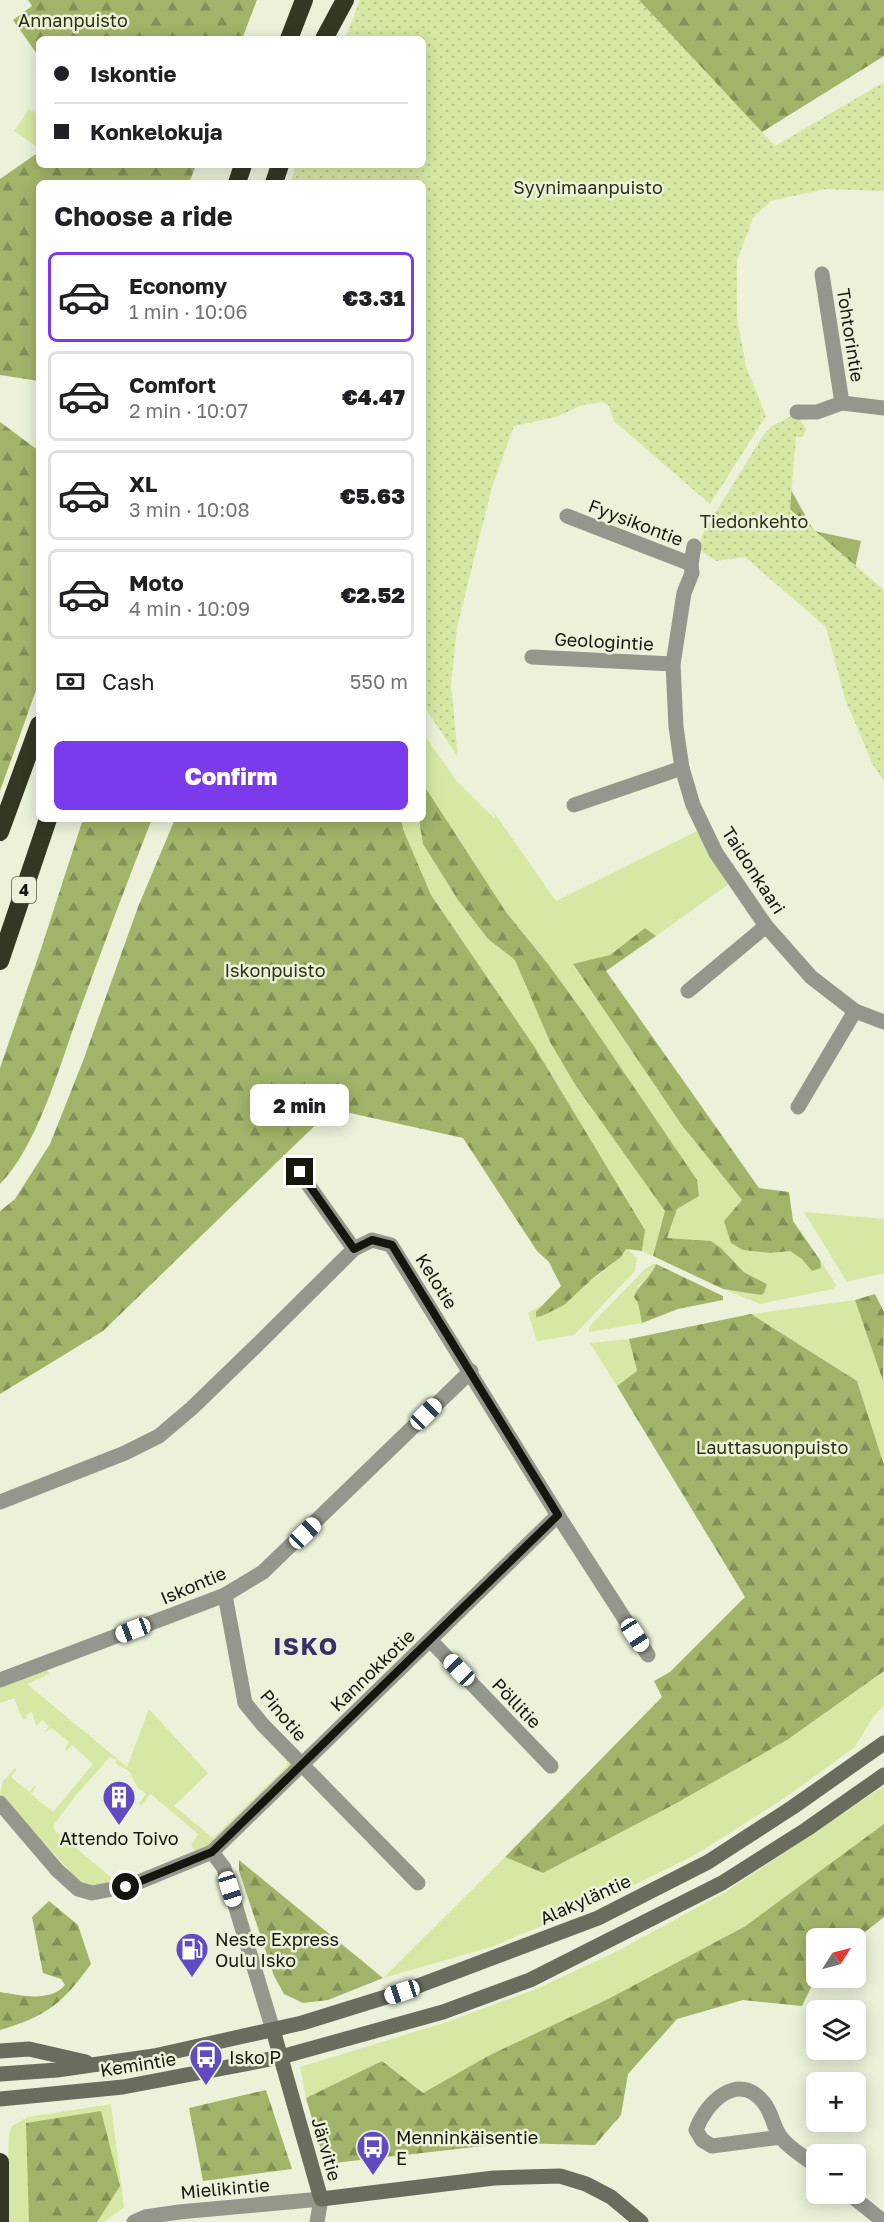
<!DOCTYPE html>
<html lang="en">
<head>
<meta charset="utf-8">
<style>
	body { margin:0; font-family:"Golos Text",sans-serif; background:#f2f2f2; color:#202124; height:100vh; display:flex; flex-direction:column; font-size:22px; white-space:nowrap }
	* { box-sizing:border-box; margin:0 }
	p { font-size:20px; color:#757577 }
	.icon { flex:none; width:33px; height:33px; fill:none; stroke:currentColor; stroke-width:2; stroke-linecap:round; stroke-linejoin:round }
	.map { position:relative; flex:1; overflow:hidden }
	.side { position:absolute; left:36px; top:180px; width:390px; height:642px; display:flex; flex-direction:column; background:#fff; border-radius:9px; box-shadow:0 3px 15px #0003 }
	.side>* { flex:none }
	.banner { position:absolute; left:36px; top:36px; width:390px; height:132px; border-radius:9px; box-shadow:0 3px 15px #0003; display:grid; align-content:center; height:132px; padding:0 18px; background:#fff }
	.needle { width:39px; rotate:54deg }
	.tools { position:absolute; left:806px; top:1928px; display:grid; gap:12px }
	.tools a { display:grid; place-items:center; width:60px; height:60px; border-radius:9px; background:#fff; box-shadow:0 3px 15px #0003; font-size:30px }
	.end { position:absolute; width:27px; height:27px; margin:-14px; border:8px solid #14170e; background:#fff; box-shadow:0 0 0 3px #fff }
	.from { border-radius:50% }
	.bubble { position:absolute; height:42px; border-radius:9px; background:#fff; box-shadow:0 3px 15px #0003; font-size:20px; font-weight:800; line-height:42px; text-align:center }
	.car { position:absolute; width:18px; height:36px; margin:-18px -9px; border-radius:8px; box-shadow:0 0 4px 2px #0007; background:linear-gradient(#fff 24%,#345 0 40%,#fff 0 76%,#345 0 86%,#fff 0) }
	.banner b { display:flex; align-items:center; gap:21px; height:57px; font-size:22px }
	.banner b+b { border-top:2px solid #e0e0e0 }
	.banner i { width:15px; height:15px; background:#202124 }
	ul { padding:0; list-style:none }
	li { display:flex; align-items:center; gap:18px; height:90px; margin:0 12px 9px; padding:0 6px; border:3px solid #e0e0e0; border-radius:9px }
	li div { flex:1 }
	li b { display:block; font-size:22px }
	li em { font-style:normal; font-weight:800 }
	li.active { border-color:#7c3aed }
	li>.icon { width:54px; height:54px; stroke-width:1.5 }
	h2 { padding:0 18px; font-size:27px; line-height:72px }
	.pay { display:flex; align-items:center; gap:15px; height:66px; padding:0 18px; font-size:22px }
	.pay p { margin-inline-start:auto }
	.action { display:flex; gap:12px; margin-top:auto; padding:12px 18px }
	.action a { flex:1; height:69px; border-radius:9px; background:#7c3aed; color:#fff; font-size:24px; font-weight:800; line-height:69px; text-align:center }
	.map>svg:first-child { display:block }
	.grass { fill:#d7e8a4 }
	.forest { fill:url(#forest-firs) }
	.park { fill:url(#park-dots) }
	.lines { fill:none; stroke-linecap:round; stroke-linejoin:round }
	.street { stroke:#94978c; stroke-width:15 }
	.secondary { stroke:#696d5e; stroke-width:15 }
	.highway { stroke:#333824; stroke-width:18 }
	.route { stroke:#14170e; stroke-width:8 }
	.labels { text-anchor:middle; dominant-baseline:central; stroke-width:5; stroke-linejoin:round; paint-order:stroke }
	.shield { fill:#ebf2d9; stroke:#54594b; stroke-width:1.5 }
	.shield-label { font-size:16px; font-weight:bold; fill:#14170e }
	.park-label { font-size:18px; fill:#2b3212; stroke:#ebf2d9 }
	.street-label { font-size:18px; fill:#14170e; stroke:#ebf2d9 }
	.poi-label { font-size:18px; fill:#14170e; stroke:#ebf2d9; text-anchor:start }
	.district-label { font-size:24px; font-weight:bold; letter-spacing:1.5px; fill:#38306b; stroke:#ebf2d9 }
</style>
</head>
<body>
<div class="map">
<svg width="884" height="2222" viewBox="0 0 884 2222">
	<defs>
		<pattern id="forest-firs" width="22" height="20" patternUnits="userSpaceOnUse" patternTransform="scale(1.5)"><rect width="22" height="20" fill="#a2b469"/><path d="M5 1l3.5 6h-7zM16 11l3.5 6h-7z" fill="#839155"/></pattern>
		<pattern id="park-dots" width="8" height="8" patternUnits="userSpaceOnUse" patternTransform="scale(1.5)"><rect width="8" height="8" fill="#d7e8a4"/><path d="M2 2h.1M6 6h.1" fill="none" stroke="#b8c68c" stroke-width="1.8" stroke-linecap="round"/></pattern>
	</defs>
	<rect width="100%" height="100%" fill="#ebf2d9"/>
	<g class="grass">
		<path d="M29,109L39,115V148L14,131Z"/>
		<path d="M423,733L455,779L496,820L493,811L556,901L697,831L730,883L656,936L645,928L610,955L573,965L681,1124L742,1200L731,1243L743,1250L770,1253L790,1250L820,1268V1260L836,1285L833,1289L760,1304L723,1289L761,1294L767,1284L745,1272L721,1248L711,1241L667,1238L677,1209L548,964L506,912L423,784Z"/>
		<path d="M401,819H419L423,844L458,900L488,939L515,960L550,1042L576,1086L666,1211L653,1256L642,1251L645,1229L534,1046L431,895L403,829Z"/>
		<path d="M804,1212L884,1219V1273L847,1282Z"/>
		<path d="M626,1248L637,1258L635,1271L574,1335L537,1341L528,1313L543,1305L536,1312C561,1297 613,1273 626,1248Z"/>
		<path d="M653,1264H656L654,1271L638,1286V1303L642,1323L589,1332V1327L645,1269Z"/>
		<path d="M855,1300L884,1381V1465L857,1381L751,1314Z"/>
		<path d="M629,1339L637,1372L617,1386L590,1343Z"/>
		<path d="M46,1669L49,1674L27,1684L127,1767L149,1709L208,1773L174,1806L213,1838L287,1766V1762L273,1745L290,1760L292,1767L217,1841L196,1852L191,1845L198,1834L151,1794L141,1805L139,1804L146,1794L137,1787L130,1772L115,1763L117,1760L110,1757L76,1795L53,1826L54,1830L118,1883L92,1887L78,1880L0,1794L3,1781L15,1768L16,1770L11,1777L29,1792L34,1786H36L31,1794L53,1812L93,1764L72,1745L66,1751L65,1749L69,1742L52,1728L44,1733L49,1726L42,1720L36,1726L32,1712L26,1714L27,1718L23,1720L14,1698L0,1703V1687Z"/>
		<path d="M884,1671V1706L873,1717L855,1747L786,1797L695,1855L595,1904L491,1947L383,1978L505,1857L543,1873L675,1804L787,1740Z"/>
		<path d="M884,1786V1824L744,1927L606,2000L488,2056L423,2093L382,2061L306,2098L300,2067L444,2023L536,1989L618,1951L727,1891Z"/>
		<path d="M111,2104L124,2207L104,2222H6L9,2135L12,2126L28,2117Z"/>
	</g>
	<g class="forest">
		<path d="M28,0H257L242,39H39V57L13,20L32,6Z"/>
		<path d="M547,0H884V56L733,150L423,298Z"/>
		<path d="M39,152V165H196L189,183H39V381L0,375V179Z"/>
		<path d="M0,422L39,451V682L0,791Z"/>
		<path d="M768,449L814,531L861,541L854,572L791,537Z"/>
		<path d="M423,784L506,912L548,964L585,1015L697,1180L699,1196L677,1209L667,1238L711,1241L721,1248L744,1272L767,1284L764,1293L761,1295L723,1289L653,1256L665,1211L576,1086L550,1042L515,960L488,939L458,900L423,844L419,819H423Z"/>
		<path d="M83,819H152C126,884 102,950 78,1015C60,1065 37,1147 0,1184V1068L41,949Z"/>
		<path d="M175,819H401L403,829L431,895L534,1046L645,1230L642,1251L626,1249L621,1257L592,1279L564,1305L542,1316L536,1317V1312L561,1286L549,1262L537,1251L463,1138L332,1109L103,1331L0,1394V1211L15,1199L50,1144L83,1061L138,907Z"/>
		<path d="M645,928L656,936L606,971L759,1188L789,1192L793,1221L820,1260L821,1268L812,1271L802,1259L790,1251L770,1253L743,1250L731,1243L724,1221L742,1200L681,1124L573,964L610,955Z"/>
		<path d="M656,1264L723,1296V1300L678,1309L642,1323L638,1303L634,1297C639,1284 651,1277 656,1264Z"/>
		<path d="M875,1294L884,1312L883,1381L855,1300Z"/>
		<path d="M751,1314L857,1381L884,1465V1671L787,1740L675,1804L543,1873L505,1857L662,1697L654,1681L670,1672L745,1597L617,1386L637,1371L629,1339Z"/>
		<path d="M884,1824V1917L855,1940L816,1938V1977L802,2006L743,2000L677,2019L628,2074L621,2115L595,2145L510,2143L325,2164L306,2098L382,2061L423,2093L488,2056L606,2000L744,1927Z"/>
		<path d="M239,1860L383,1978L328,2000L303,2003L284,1994L274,1976L239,1871Z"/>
		<path d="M49,1901L78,1925L91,1964C62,2004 47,2016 0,2030V1992C20,1995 50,2003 65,1985L61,1979L43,1973L32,1917Z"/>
		<path d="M266,2090L292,2169L203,2181L189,2108Z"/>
		<path d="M101,2111L120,2186L97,2222H29L26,2123Z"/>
	</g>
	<g class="park">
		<path d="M360,0H639L775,146L884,82V191L825,189L771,201L753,218L737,260V317L746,367L766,416L710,504L614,421L609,406L603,402L582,405L556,417L514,426L492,487L457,627L451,686L458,757L423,705V183H290L296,165H423V39H345Z"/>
		<path d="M793,415H798L806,429L803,437H796L790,509L884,590V781L873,765L845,699L826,627L745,557L716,561L698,549L703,533L764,434L772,426Z"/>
	</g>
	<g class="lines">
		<g class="street">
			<path d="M822,274L842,403"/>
			<path d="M797,412H817L842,403L884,408"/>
			<path d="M567,516L691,564"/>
			<path d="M694,546L691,564L692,573L684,593L673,664L676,727L682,768L693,805L716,853L766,926L811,977L855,1011L884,1022"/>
			<path d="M532,657L673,664"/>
			<path d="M574,805L682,768"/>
			<path d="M688,991L766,926"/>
			<path d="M798,1107L855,1011"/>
			<path d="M299,1172L354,1249"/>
			<path d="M0,1502L125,1453L159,1436L192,1408L255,1347L354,1249L372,1240L391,1245L559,1517L648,1655"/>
			<path d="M225,1595L245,1703L263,1725L418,1883"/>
			<path d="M430,1640L551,1766"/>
			<path d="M0,1680L225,1595L263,1572L471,1371"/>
			<path d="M0,1803L57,1870L78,1889L92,1893L129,1886L212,1852L558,1515"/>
			<path d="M212,1852L224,1868L273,2030"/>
			<path d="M781,2137L712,2146L702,2140L696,2130C706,2102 739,2070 764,2103C772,2113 773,2126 780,2136C788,2148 805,2157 816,2166"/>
			<path d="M848,2193L884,2222"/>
			<path d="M134,2222L145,2217L179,2212L321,2199L317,2222"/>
		</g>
		<g class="secondary">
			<path d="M273,2030L321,2199L494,2178L560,2176L586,2184L611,2197L641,2222"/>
			<path d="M0,2051L29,2049L86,2062"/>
			<path d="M0,2074L57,2070L154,2056L302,2023L402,1992L598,1918L708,1862L793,1807L884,1743"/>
			<path d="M0,2099L123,2087L281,2057L443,2012L530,1980L722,1883L807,1829L884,1775"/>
		</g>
		<g class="highway">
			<path d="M289,39L304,0"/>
			<path d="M324,39L345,0"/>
			<path d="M237,183L243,165"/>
			<path d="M274,183L280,165"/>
			<path d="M0,832L39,725"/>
			<path d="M0,961L48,819"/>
			<path d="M0,2162V2222"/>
		</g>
	</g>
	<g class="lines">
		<path class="route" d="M126,1887L212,1852L558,1515L392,1245L372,1240L354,1249L300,1172"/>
	</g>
	<defs>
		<symbol id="building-pin" viewBox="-11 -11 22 30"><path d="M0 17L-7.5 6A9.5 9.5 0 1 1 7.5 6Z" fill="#614bc3" stroke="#ebf2d9"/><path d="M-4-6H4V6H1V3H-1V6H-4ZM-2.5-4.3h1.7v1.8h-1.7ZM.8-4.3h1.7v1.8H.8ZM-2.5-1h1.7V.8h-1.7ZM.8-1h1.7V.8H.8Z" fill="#fff"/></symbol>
		<symbol id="fuel-pin" viewBox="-11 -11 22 30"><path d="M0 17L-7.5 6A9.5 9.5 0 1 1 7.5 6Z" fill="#614bc3" stroke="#ebf2d9"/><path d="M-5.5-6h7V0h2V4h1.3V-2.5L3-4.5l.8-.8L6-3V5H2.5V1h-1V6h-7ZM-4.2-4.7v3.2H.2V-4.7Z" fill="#fff"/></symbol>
		<symbol id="bus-pin" viewBox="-11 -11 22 30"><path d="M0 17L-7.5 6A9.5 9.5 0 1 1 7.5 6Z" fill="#614bc3" stroke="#ebf2d9"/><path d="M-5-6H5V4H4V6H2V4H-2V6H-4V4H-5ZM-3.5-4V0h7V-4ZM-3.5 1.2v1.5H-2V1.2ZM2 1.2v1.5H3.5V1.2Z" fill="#fff"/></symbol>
	</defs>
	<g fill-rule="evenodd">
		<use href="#building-pin" x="100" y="1778" width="38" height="52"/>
		<use href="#fuel-pin" x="173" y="1930" width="38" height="52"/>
		<use href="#bus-pin" x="187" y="2038" width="38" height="52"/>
		<use href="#bus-pin" x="354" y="2128" width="38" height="52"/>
	</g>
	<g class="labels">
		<rect class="shield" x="12" y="877" width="24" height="26" rx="4.5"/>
		<g class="shield-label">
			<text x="24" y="890">4</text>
		</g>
		<g class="park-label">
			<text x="73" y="20">Annanpuisto</text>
			<text x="588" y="187">Syynimaanpuisto</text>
			<text x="754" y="521">Tiedonkehto</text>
			<text x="275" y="970">Iskonpuisto</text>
			<text x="772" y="1447">Lauttasuonpuisto</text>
		</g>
		<g class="street-label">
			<text transform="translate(851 335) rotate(81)">Tohtorintie</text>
			<text transform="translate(636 522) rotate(21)">Fyysikontie</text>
			<text transform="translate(604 641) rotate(3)">Geologintie</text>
			<text transform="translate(754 870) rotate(57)">Taidonkaari</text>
			<text transform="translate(437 1281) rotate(58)">Kelotie</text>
			<text transform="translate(193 1585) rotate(-23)">Iskontie</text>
			<text transform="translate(372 1670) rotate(-44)">Kannokkotie</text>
			<text transform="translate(517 1703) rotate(46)">Pöllitie</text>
			<text transform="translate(284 1715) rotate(50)">Pinotie</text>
			<text transform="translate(585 1899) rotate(-24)">Alakyläntie</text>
			<text transform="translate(138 2064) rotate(-9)">Kemintie</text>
			<text transform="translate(327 2149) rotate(74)">Järvitie</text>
			<text transform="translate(225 2188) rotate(-5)">Mielikintie</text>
		</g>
		<g class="poi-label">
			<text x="119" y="1838" text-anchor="middle">Attendo Toivo</text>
			<text x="215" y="1939">Neste Express<tspan x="215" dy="21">Oulu Isko</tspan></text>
			<text x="229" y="2057">Isko P</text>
			<text x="396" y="2137">Menninkäisentie<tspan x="396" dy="21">E</tspan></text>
		</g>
		<g class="district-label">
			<text x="306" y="1645">ISKO</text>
		</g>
	</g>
</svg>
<div class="tools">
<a><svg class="needle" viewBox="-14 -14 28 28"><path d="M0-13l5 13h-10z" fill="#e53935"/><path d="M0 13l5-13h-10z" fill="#757577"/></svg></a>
<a><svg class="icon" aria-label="layers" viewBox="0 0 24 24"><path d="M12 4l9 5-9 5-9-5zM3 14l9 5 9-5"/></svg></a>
<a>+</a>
<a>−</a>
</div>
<i class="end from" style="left:126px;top:1887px"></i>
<i class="end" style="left:300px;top:1172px"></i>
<div class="bubble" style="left:250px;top:1084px;width:99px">2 min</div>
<i class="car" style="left:426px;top:1414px;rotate:45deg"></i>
<i class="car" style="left:305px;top:1533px;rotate:46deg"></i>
<i class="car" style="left:133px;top:1630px;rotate:249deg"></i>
<i class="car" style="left:635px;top:1635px;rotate:147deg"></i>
<i class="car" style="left:459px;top:1670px;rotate:316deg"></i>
<i class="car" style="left:230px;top:1889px;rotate:163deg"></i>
<i class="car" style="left:402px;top:1992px;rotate:252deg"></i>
<div class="banner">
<b><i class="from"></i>Iskontie</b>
<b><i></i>Konkelokuja</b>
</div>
<section class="side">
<h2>Choose a ride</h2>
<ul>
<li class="active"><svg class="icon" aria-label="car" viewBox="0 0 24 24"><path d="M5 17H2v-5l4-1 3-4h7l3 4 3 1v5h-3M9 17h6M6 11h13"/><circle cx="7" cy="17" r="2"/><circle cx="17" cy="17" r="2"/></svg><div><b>Economy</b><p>1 min · 10:06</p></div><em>€3.31</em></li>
<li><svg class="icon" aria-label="car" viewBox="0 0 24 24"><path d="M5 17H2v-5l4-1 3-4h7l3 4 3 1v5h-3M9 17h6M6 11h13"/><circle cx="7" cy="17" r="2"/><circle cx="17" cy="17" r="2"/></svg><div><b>Comfort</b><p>2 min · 10:07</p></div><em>€4.47</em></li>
<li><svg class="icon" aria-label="car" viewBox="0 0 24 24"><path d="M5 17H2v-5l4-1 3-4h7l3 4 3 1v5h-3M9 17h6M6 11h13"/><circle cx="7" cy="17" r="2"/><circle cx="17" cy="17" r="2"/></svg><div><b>XL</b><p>3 min · 10:08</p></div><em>€5.63</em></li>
<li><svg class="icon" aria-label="car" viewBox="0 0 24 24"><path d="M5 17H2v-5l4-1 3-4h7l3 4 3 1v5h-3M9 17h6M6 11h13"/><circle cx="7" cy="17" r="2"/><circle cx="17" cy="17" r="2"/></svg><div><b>Moto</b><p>4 min · 10:09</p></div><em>€2.52</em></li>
</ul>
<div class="pay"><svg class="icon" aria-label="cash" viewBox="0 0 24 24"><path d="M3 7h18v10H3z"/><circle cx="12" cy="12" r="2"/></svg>Cash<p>550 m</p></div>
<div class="action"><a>Confirm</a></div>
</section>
</div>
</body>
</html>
